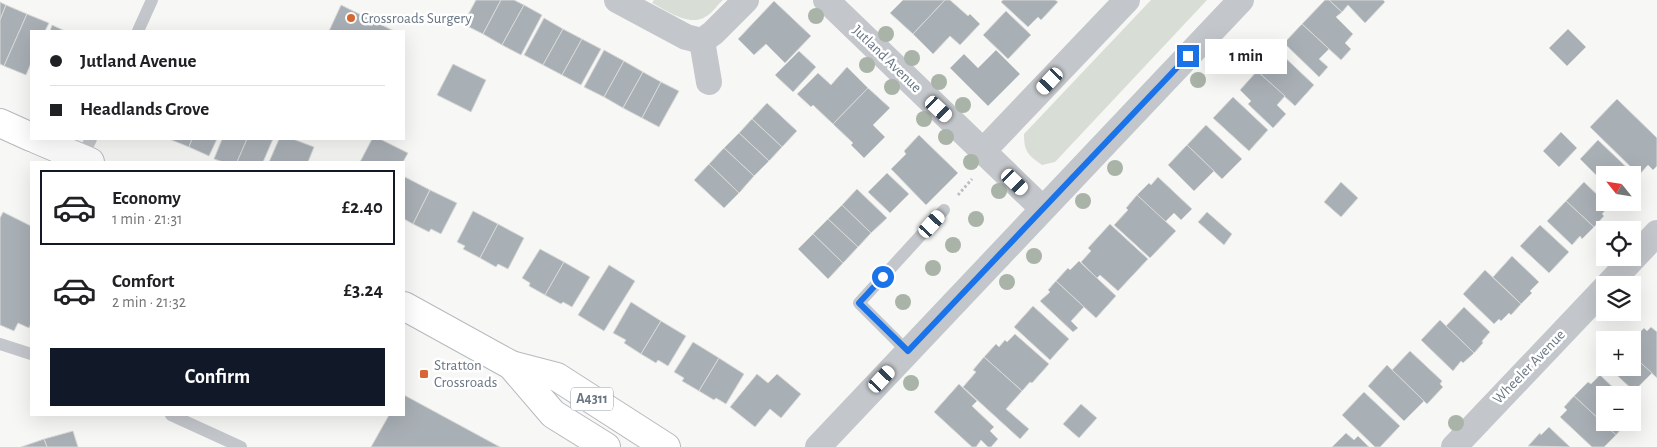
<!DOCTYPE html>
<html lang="en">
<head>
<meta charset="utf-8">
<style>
	body { margin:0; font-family:"Alegreya Sans",sans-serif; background:#f6f6f6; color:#202124; height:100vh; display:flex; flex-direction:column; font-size:19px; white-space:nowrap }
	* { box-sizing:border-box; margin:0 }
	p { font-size:16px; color:#757577 }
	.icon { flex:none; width:28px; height:28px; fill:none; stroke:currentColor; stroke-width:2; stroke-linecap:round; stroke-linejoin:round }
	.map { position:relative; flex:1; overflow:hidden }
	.sheet { position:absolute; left:30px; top:161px; width:375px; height:255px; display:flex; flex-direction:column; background:#fff; border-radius:0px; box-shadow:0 5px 20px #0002 }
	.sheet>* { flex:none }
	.top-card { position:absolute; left:30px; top:30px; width:375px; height:110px; border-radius:0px; box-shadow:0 5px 20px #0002; display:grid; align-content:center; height:110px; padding:0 20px; background:#fff }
	.needle { width:32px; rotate:300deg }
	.fabs { position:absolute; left:1596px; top:166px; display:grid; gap:10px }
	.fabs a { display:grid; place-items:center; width:45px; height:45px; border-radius:0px; background:#fff; box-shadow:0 5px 20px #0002; font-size:25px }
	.end { position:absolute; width:22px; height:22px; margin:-11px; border:6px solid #1a73e8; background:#fff; box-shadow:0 0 0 2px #fff }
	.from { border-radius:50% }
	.bubble { position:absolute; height:35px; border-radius:0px; background:#fff; box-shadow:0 5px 20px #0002; font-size:16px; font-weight:600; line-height:35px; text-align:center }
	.car { position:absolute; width:15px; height:30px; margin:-15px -8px; border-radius:6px; box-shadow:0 0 4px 1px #0007; background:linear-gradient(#fff 24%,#345 0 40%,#fff 0 76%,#345 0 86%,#fff 0) }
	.top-card b { display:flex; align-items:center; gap:18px; height:48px; font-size:19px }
	.top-card b+b { border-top:1px solid #e0e0e0 }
	.top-card i { width:12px; height:12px; background:#202124 }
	ul { padding:9px 0 0; list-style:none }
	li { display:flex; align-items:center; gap:15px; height:75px; margin:0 10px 8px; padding:0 10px; border:2px solid transparent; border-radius:0px }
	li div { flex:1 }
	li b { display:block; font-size:19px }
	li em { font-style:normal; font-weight:600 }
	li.active { border-color:#111827 }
	li>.icon { width:45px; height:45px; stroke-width:1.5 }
	.cta { display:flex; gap:10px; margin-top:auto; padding:10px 20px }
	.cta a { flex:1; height:58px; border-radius:0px; background:#111827; color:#fff; font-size:20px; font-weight:600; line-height:58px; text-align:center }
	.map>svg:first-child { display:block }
	.green { fill:#d8ded6 }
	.building { fill:#a8afb5; stroke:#d9d9d7 }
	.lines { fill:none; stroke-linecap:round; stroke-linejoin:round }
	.primary-casing { stroke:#b6babe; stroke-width:30 }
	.path { stroke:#bbbdc0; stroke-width:3; stroke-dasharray:2.5 2.5; stroke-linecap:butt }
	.lane { stroke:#c3c6ca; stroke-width:12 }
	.street { stroke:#c3c6ca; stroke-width:26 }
	.primary { stroke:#fff; stroke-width:28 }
	.tree { fill:#a9b3a7 }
	.route { stroke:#1a73e8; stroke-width:6 }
	.poi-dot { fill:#d96833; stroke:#fff; stroke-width:2 }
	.labels { text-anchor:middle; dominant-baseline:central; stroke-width:5; stroke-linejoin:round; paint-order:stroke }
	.shield { fill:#fff; stroke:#959ea9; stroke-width:1 }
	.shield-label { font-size:14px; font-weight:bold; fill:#687584 }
	.poi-label { font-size:15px; fill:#687584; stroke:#fff; text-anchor:start }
	.street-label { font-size:15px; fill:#687584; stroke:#fff }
</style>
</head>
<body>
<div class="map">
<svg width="1657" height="447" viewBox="0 0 1657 447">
	<rect width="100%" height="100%" fill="#f7f7f5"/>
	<g class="green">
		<path d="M654,0H723C717,5 712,14 705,17C689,27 666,10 652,3Z"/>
		<path d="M1151,0H1207L1055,162L1042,165C1028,155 1024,152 1024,134Z"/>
	</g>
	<g class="building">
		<path d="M476,0H501L483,34L463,24Z"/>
		<path d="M501,0H514L524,5L502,45L483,34Z"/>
		<path d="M903,0H945L913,34L890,13Z"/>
		<path d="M945,0H950L968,16L970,14L980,24L960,45L950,36L933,54L913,34Z"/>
		<path d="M1003,0H1055L1058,2L1041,20L1038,17L1028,27L1001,2Z"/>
		<path d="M1325,0H1329L1342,12L1336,17L1353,34L1345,43L1351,49L1341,60L1302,24Z"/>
		<path d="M1329,0H1383L1385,2L1365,23L1348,5L1342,12Z"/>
		<path d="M774,1L811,36L785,63L766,44L754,55L738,39Z"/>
		<path d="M0,2L6,5L0,20Z"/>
		<path d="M6,5L27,14L4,66L0,64V20Z"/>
		<path d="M341,5L394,31H329Z"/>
		<path d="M524,5L542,15L521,55L502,45Z"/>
		<path d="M1006,11L1031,35L1008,59L983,35Z"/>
		<path d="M27,14L49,23L45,31H31V63L26,75L4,66Z"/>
		<path d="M544,18L563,29L543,65L524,55Z"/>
		<path d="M1302,24L1329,49L1319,59L1328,67L1319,77L1284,43Z"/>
		<path d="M52,25L65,31H50Z"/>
		<path d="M563,29L582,39L562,75L543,65Z"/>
		<path d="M1568,29L1586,47L1567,66L1549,48Z"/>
		<path d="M582,39L601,49L581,85L562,75Z"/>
		<path d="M604,50L624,61L604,97L584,87Z"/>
		<path d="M996,50L1020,74L988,106L950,68L964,54L978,68Z"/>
		<path d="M1277,50L1314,85L1295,106L1257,71Z"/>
		<path d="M799,51L816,67L793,92L775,75Z"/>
		<path d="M624,61L643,72L623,108L604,97Z"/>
		<path d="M453,64L486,80L471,112L437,95Z"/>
		<path d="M847,67L868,88L833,124L813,105L811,107L797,94L818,73L831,85Z"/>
		<path d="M1257,71L1285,96L1277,105L1286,114L1273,128L1248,104L1251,101L1240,90Z"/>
		<path d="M643,72L661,82L642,118L623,108Z"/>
		<path d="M661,82L679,91L659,127L642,118Z"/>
		<path d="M868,88L890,108L873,125L885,137L864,158L851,145L853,143L833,124Z"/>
		<path d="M1233,97L1268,130L1249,151L1213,118Z"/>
		<path d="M1617,99L1657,138V166L1653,170L1648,165L1639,175L1590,127Z"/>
		<path d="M767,103L797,131L782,147L752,119Z"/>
		<path d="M752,119L782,147L769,161L739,133Z"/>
		<path d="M1206,125L1242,159L1222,179L1187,145Z"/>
		<path d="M1561,132L1577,148L1559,167L1543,151Z"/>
		<path d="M739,133L769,161L754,176L724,148Z"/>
		<path d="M919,135L958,173L926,205L891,169L906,154L904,151Z"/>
		<path d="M169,139H192L189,147Z"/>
		<path d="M192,139H217L209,156L189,147Z"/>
		<path d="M222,139H247L237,162H223L214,159Z"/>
		<path d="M247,139H273L263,162H237Z"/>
		<path d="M279,139H293L314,147L308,162H269Z"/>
		<path d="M372,139H380L408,153L403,162H360Z"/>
		<path d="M1598,140L1640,180L1632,187V175H1605V184L1580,159Z"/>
		<path d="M1187,145L1214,171L1194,191L1168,165Z"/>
		<path d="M724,148L754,176L739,193L709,164Z"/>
		<path d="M709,164L739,193L724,208L694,180Z"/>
		<path d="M887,173L909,194L890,213L868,192Z"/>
		<path d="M405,177L430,190L413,224L404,219V180Z"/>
		<path d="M1158,177L1192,209L1181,220L1174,213L1165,222L1137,195L1149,183L1151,185Z"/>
		<path d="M1341,182L1358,198L1341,217L1324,202Z"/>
		<path d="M1584,182L1609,206L1602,214L1604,216L1594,227L1566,201Z"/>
		<path d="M857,189L887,218L871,233L842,205Z"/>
		<path d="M430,190L457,203L441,234L431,229L429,232L413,224Z"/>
		<path d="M1137,195L1176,231L1150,258L1114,225L1128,210L1126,208Z"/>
		<path d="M1566,201L1594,227L1582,239L1580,236L1572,245L1547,221Z"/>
		<path d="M842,205L871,233L858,247L828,219Z"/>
		<path d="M473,211L498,224L480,258L463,249L465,246L457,242Z"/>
		<path d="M3,212L31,226V324L29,328L18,323L14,331L0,325V218Z"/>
		<path d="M1207,212L1232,234L1224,245L1198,222Z"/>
		<path d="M828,219L858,247L843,263L813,234Z"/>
		<path d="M498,224L524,238L508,269L498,264L496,267L480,258Z"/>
		<path d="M1110,224L1148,259L1118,291L1100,275L1097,278L1081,262L1091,251L1088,248Z"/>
		<path d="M1540,225L1569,252L1549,273L1520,246Z"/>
		<path d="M813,234L843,263L828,279L798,249Z"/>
		<path d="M540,249L564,262L545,295L529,286L530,283L522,278Z"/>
		<path d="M1512,256L1539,282L1530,291L1532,293L1521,304L1493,277Z"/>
		<path d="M1079,261L1116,296L1096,318L1056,281L1068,268L1070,270Z"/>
		<path d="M564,262L590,277L572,307L563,302L561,304L545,295Z"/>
		<path d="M609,265L635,281L604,331L578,315Z"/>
		<path d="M1485,270L1521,304L1511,315L1509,313L1501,321L1499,319L1494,324L1463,294Z"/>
		<path d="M1056,281L1084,307L1071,321L1078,328L1073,332L1040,301L1050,292L1048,290Z"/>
		<path d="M631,302L661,321L641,354L624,343L626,340L613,333Z"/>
		<path d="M1033,306L1069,339L1050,360L1014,327Z"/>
		<path d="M1464,307L1490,332L1482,341L1483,343L1474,353L1446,326Z"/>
		<path d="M1440,320L1474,353L1463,363L1461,361L1453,371L1421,340Z"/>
		<path d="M661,321L686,336L668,366L658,360L656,363L641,354Z"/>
		<path d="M1651,327L1657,332V378L1632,355V340H1629L1635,333L1637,335L1644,328L1647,331Z"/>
		<path d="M1015,334L1049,364L1032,383L1030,382L1022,391L984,357L996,344L999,347L1005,340L1007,342Z"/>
		<path d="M693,342L719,358L699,391L682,381L684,378L674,372Z"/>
		<path d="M1410,351L1442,381L1440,384L1443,387L1427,404L1392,370Z"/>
		<path d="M1632,355L1652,373L1634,391L1609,368H1632Z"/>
		<path d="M984,357L1022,391L1006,409L1029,429L1020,439L963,387L976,372L973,370Z"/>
		<path d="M719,358L744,374L726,404L716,398L714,400L699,391Z"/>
		<path d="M1387,365L1424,401L1404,421L1368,386Z"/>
		<path d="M757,374L768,383L777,374L801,394L781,418L770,409L755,427L730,407Z"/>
		<path d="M1600,375L1621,395H1605V422H1627L1616,435L1574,396L1588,382L1591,384Z"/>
		<path d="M959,384L977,401L972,406L994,427L990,431L998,439L991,447H988L981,440L976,447H972L934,412Z"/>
		<path d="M1364,392L1400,426L1380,447H1375L1342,415Z"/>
		<path d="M404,395L500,447H371L389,415H404Z"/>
		<path d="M1574,396L1616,435L1604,447H1592L1560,417L1567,410L1564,407Z"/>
		<path d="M1081,404L1097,418L1079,438L1063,424Z"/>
		<path d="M1632,406L1638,411L1632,417Z"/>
		<path d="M1549,427L1570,447L1528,446L1540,433L1541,435Z"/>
		<path d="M73,431L78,447H47L44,439Z"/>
		<path d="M1346,433L1354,440L1358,436L1369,447H1332Z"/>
		<path d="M44,439L47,447H21Z"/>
	</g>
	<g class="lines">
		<defs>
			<g id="primary">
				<path d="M0,123L31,137"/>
				<path d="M36,139L90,162"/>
				<path d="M404,306L511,365L557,377L666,447"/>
				<path d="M511,365L553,414L606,447"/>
			</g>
		</defs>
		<use href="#primary" class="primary-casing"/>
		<path class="path" d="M958,195L972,179"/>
		<g class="lane">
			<path d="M138,31L152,0"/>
			<path d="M81,159L91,139"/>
			<path d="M0,344L31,354"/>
			<path d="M907,351L859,303L944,210"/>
			<path d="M171,415L241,447"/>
		</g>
		<g class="street">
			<path d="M617,0L686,37L702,41L713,33L746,0"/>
			<path d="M826,0L1042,208"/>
			<path d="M702,41L709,82"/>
			<path d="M983,151L1127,0"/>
			<path d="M1608,285L1657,233"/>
			<path d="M818,447L1241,0"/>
			<path d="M1454,447L1605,288"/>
		</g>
		<use href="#primary" class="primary"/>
	</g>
	<g class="tree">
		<circle cx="816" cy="16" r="8"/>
		<circle cx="886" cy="34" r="8"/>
		<circle cx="912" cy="58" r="8"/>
		<circle cx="867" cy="65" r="8"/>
		<circle cx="1198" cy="80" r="8"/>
		<circle cx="939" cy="82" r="8"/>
		<circle cx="892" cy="87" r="8"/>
		<circle cx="963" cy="105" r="8"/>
		<circle cx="924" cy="119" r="8"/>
		<circle cx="946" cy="137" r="8"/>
		<circle cx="971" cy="162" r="8"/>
		<circle cx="1115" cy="168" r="8"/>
		<circle cx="999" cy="191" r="8"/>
		<circle cx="1083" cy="201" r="8"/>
		<circle cx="976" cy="219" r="8"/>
		<circle cx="953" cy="245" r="8"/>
		<circle cx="1034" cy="256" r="8"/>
		<circle cx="933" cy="268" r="8"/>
		<circle cx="1007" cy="282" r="8"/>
		<circle cx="903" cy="302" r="8"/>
		<circle cx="911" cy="383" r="8"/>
		<circle cx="1456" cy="423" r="8"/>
	</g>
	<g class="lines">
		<path class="route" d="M883,277L859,303L908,351L1188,56"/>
	</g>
	<g class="poi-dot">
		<circle cx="351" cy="18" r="5"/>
		<rect x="419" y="369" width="10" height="10" rx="2.5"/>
	</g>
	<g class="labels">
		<rect class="shield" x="571" y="387.5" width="42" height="23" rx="4"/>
		<g class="shield-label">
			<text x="592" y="399">A4311</text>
		</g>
		<g class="poi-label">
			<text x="361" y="18">Crossroads Surgery</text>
			<text x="434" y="365">Stratton<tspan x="434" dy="17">Crossroads</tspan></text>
		</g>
		<g class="street-label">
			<text transform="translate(887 59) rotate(44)">Jutland Avenue</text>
			<text transform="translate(1529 367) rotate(-46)">Wheeler Avenue</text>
		</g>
	</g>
</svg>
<div class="fabs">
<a><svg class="needle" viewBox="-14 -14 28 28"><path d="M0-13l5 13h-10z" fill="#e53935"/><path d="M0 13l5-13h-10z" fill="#757577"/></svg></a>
<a><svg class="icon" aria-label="locate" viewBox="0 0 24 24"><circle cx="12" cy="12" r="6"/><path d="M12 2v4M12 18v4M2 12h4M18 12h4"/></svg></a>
<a><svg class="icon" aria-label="layers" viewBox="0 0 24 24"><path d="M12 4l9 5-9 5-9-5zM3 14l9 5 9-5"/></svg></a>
<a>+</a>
<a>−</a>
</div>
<i class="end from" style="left:883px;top:277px"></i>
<i class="end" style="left:1188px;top:56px"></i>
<div class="bubble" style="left:1205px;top:39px;width:82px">1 min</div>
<i class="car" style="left:1050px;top:81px;rotate:223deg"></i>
<i class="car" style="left:939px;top:109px;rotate:133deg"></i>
<i class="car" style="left:1015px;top:182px;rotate:134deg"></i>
<i class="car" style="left:932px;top:224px;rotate:42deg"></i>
<i class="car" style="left:882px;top:379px;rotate:43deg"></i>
<div class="top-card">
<b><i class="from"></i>Jutland Avenue</b>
<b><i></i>Headlands Grove</b>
</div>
<section class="sheet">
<ul>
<li class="active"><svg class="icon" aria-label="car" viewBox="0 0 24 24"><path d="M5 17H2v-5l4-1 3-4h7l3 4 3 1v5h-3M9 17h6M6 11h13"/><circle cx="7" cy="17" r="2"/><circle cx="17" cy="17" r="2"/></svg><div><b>Economy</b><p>1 min · 21:31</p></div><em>£2.40</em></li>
<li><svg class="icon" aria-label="car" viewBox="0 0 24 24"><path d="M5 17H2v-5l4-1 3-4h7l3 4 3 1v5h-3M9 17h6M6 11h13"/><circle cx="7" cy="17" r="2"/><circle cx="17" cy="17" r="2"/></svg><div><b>Comfort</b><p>2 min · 21:32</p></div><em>£3.24</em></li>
</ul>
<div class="cta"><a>Confirm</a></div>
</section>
</div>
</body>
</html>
